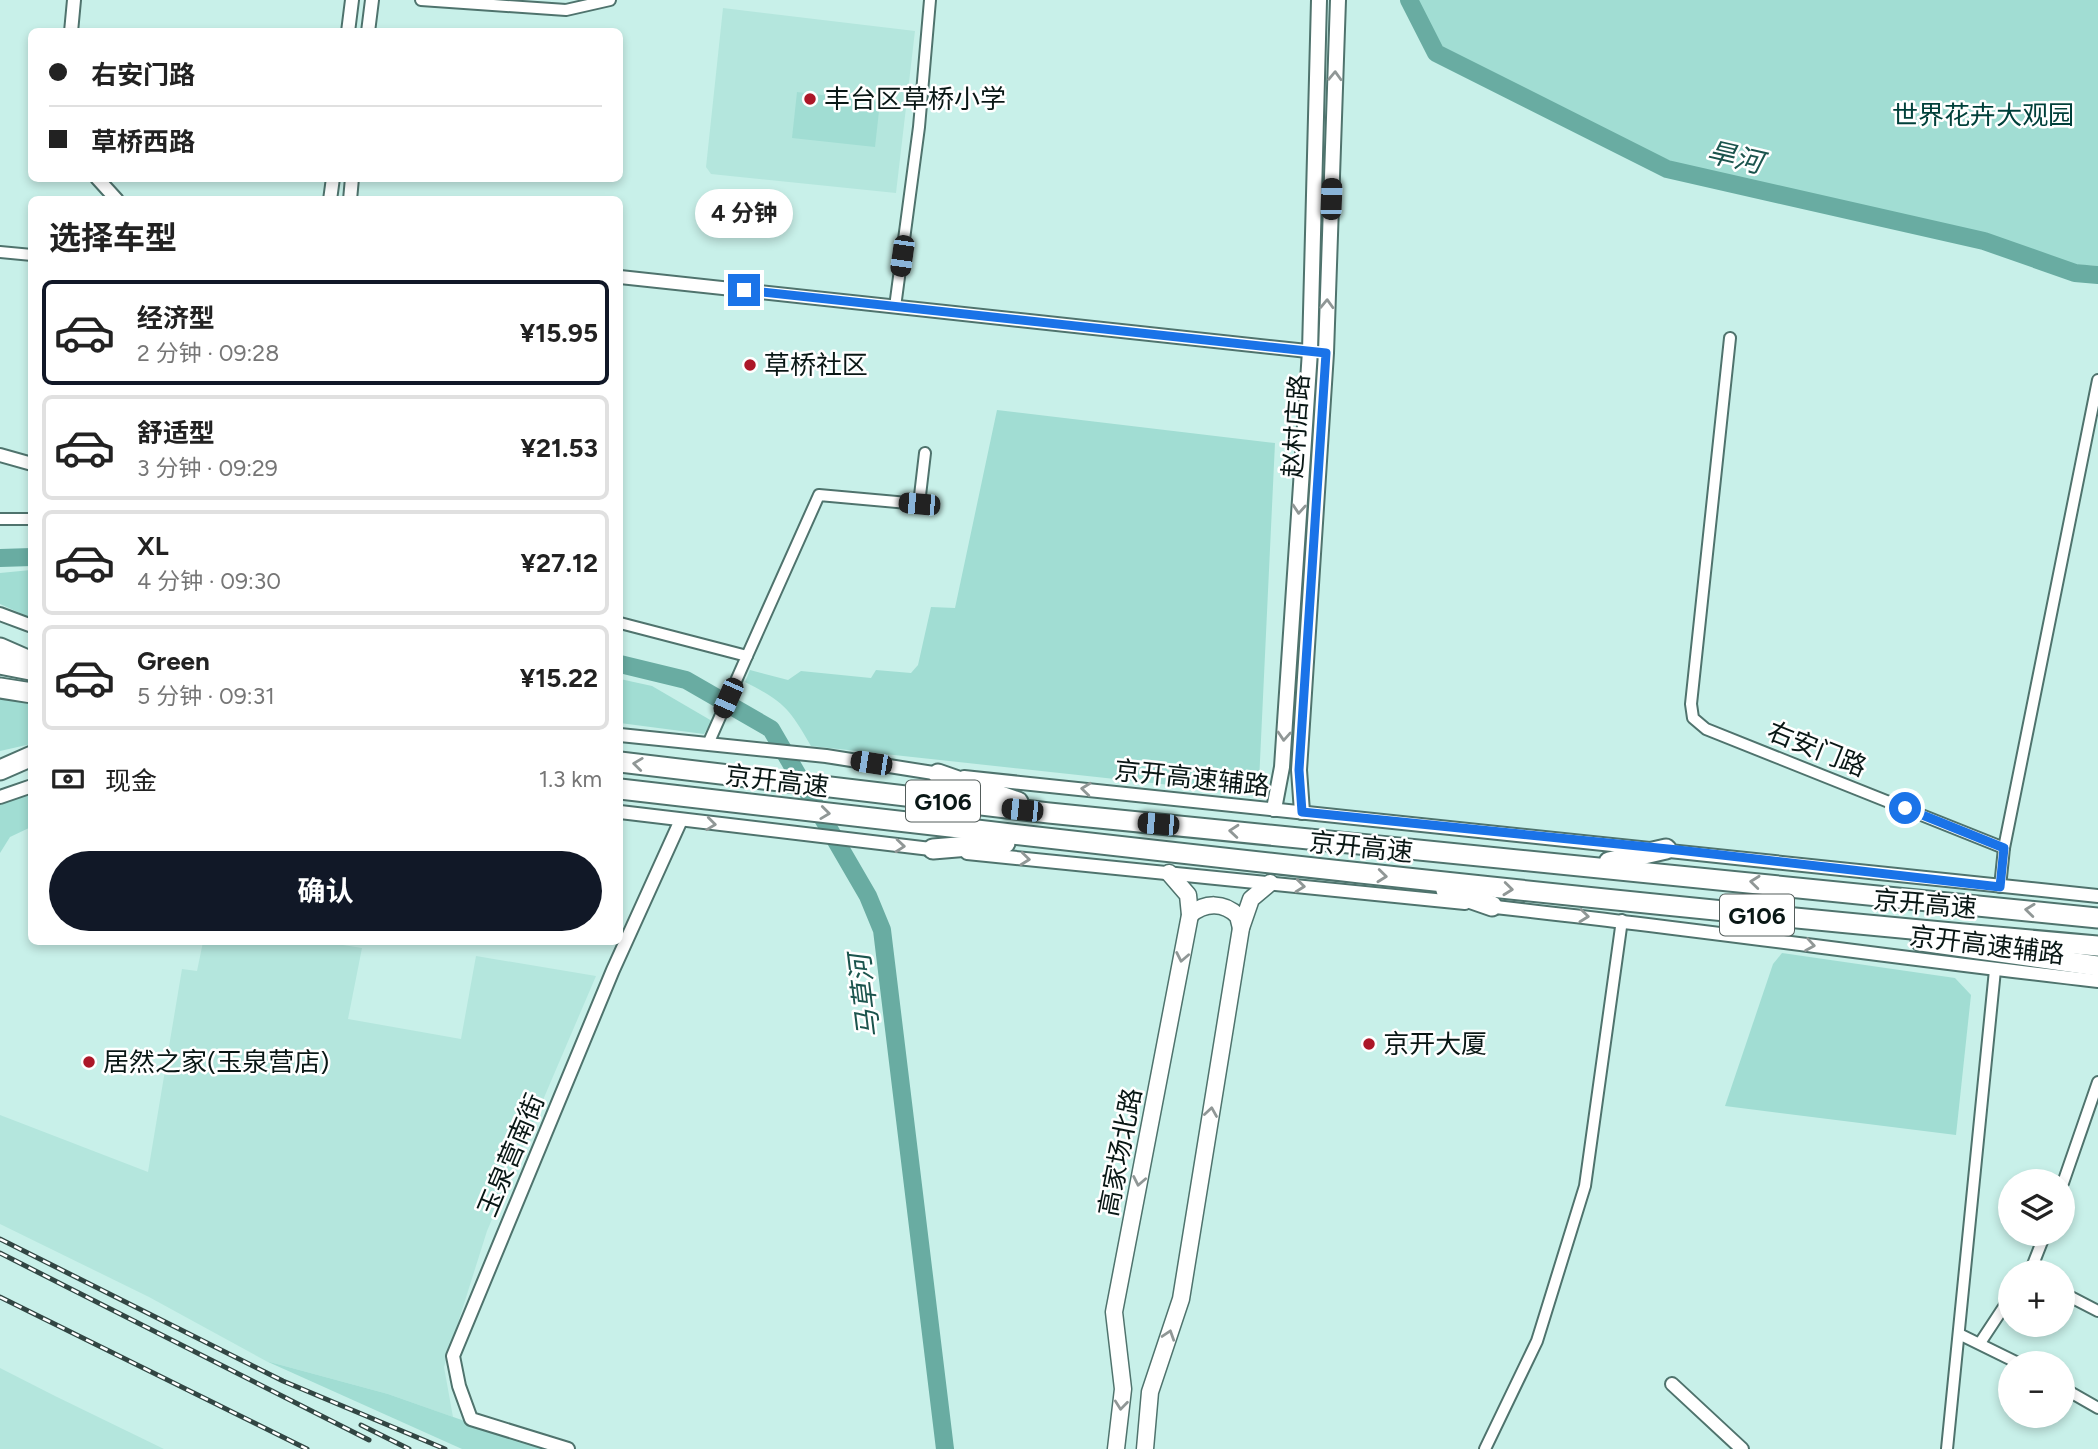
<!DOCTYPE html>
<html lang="zh">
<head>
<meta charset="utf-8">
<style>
	body { margin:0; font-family:Figtree,"Noto Sans SC",sans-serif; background:#f6f6f6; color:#222; height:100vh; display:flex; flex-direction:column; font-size:26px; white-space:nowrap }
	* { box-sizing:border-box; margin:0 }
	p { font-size:23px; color:#767676 }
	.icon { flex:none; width:38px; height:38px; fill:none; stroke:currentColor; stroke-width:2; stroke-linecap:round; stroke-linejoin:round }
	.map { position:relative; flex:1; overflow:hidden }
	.details { position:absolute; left:28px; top:196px; width:595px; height:749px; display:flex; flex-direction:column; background:#fff; border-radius:10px; box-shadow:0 4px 10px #0003 }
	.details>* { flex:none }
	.hud { position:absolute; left:28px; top:28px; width:595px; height:154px; border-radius:10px; box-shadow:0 4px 10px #0003; display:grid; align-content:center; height:154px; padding:0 21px; background:#fff }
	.controls { position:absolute; left:1998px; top:1169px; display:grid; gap:14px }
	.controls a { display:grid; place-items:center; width:77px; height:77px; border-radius:50%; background:#fff; box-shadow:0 4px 10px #0003; font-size:35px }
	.end { position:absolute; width:32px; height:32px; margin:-16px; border:9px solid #1a73e8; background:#fff; box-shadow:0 0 0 4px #fff }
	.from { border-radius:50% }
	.bubble { position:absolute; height:49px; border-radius:24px; background:#fff; box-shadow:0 4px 10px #0003; font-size:23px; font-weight:700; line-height:49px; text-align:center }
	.car { position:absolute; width:21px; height:42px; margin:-21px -10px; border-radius:9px; box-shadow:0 0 5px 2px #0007; background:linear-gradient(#222 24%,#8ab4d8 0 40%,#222 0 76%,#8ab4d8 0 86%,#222 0) }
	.hud b { display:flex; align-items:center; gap:24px; height:66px; font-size:26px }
	.hud b+b { border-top:2px solid #e0e0e0 }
	.hud i { width:18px; height:18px; background:#222 }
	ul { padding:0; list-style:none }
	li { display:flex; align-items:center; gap:21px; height:105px; margin:0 14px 10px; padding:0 7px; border:4px solid #e0e0e0; border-radius:10px }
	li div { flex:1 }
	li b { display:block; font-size:26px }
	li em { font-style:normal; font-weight:700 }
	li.selected { border-color:#111827 }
	li>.icon { width:63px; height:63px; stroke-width:1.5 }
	h2 { padding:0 21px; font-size:32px; line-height:84px }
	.pay { display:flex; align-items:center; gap:18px; height:77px; padding:0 21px; font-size:26px }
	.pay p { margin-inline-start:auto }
	.primary-button { display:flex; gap:14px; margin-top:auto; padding:14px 21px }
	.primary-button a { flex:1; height:80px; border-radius:42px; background:#111827; color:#fff; font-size:28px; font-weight:700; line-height:80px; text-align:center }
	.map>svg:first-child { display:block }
	.built { fill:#b4e6dd }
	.green { fill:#a1ddd3 }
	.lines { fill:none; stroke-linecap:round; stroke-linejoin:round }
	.river { stroke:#69aca2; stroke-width:18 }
	.minor-casing { stroke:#4f736d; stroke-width:14 }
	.tertiary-casing { stroke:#4f736d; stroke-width:16 }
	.secondary-casing { stroke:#4f736d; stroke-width:18 }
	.primary-casing { stroke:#4f736d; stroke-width:19 }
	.motorway-casing { stroke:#4f736d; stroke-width:23 }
	.minor { stroke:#fff; stroke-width:10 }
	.tertiary { stroke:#fff; stroke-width:12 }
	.secondary { stroke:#fff; stroke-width:14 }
	.primary { stroke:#fff; stroke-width:16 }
	.motorway { stroke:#fff; stroke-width:19 }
	.rail-casing { stroke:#324643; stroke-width:5 }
	.rail { stroke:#fff; stroke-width:2.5; stroke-dasharray:8; stroke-linecap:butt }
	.oneway { stroke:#909796 }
	.route { stroke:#1a73e8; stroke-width:9 }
	.poi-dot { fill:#ac1728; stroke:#fff; stroke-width:2.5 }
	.labels { text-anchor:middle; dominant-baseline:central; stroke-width:5; stroke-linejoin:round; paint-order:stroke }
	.shield { fill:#fff; stroke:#535d5b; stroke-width:2 }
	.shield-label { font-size:24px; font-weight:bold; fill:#091715 }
	.poi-label { font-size:26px; fill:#091715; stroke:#fff; text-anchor:start }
	.park-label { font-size:26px; fill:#00403a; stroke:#fff }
	.street-label { font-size:26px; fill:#091715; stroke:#fff }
	.water-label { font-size:28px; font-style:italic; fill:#1b544d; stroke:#fff }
</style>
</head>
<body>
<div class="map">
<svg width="2098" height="1449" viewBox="0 0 2098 1449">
	<rect width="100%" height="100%" fill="#c8f0e9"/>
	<g class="built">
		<path d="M723,8L915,31L896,193L711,174L706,167Z"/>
		<path d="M203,942H324L362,948L348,1019L461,1039L476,956L596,976L487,1231L444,1367L453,1417L388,1394L266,1361L149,1297L0,1224V1115L148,1172L182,969L197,971Z"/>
		<path d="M0,1368L55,1396L164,1449H0Z"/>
	</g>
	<g class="green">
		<path d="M1407,0H2098V266L2072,264L1978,232L1716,179L1656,155L1439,46Z"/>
		<path d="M797,92L880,102L875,147L792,138Z"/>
		<path d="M997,410L1275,443L1259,782L1244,793L811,746C790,709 783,701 745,682L750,670L788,680L801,671L871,678L876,670L911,673L918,665L931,607L955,608Z"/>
		<path d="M31,570V618L0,604V573Z"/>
		<path d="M620,679L652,686L712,721L704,734L620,723Z"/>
		<path d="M0,698L31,704V744L0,751Z"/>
		<path d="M31,793V827L10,837L0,853V805Z"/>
		<path d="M1782,953L1955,978L1971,995L1956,1135L1725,1106L1773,964Z"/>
		<path d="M266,1361L388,1394L544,1449H462Z"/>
	</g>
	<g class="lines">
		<g class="river">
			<path d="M1409,0L1436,53L1667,169L1984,241L2075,273L2098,275"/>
			<path d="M0,558L32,557"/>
			<path d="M620,664L686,680L771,729L868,896L882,930L945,1449"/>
		</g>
		<defs>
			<g id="minor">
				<path d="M421,0L566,10L610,0"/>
				<path d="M0,252L32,255"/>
				<path d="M895,307L919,127L930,0"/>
				<path d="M1730,338L1691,704L1693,718L1706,729L2004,848"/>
				<path d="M0,519H32"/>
				<path d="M620,623L747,656L708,744"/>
				<path d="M747,656L819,495L919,504L925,453"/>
				<path d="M2000,887L2004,848L2098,380"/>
				<path d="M2063,1183L2098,1082"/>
				<path d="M2030,1272L2045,1234"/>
				<path d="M2063,1293L2098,1311"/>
				<path d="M1959,1334L2018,1363"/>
				<path d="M1980,1343L2011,1296"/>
				<path d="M2063,1388L2098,1408"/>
				<path d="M1485,1449L1537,1341L1585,1186L1622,920"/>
				<path d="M1947,1449L1995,970"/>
			</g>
			<g id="tertiary">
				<path d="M71,32L74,0"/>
				<path d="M348,32L352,0"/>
				<path d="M368,32L372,0"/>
				<path d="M97,178L117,200"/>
				<path d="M330,200L333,178"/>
				<path d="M350,200L352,178"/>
				<path d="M620,277L1326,353"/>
				<path d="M0,455L32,464"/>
				<path d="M0,614L32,626"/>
				<path d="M620,735L826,756L946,775"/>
				<path d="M964,777L2098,896"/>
				<path d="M0,797L32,786"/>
				<path d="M620,812L939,850"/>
				<path d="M967,853L1465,903"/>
				<path d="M1486,906C1691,928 1894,958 2098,981"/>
				<path d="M1672,1384L1742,1449"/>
				<path d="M568,1449L471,1419L459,1386L453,1356L613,970L681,820"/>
			</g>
			<g id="secondary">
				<path d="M1274,809L1282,767L1310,351L1319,0"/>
				<path d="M1302,812L1299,770L1326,353L1338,0"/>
			</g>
			<g id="primary">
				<path d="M1190,915C1205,902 1224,902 1238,916L1241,928"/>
				<path d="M1116,1449L1123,1389L1114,1312L1190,915L1188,895L1169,873"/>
				<path d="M1145,1449L1150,1392L1181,1299L1241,928L1251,899L1270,883"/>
			</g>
			<g id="motorway">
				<path d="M0,648L32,662"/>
				<path d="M0,664L30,670"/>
				<path d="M0,688L32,693"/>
				<path d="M620,762L1049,813L2098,918"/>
				<path d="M0,770L32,756"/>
				<path d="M938,774L1018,802"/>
				<path d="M620,789C1112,846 1604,903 2098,946"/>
				<path d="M933,849L1005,843"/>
				<path d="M1609,862L1666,849"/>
				<path d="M1446,890L1492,906"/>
				<path d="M1921,941L2098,966"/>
			</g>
		</defs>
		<use href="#minor" class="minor-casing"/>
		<use href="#tertiary" class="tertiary-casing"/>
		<use href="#secondary" class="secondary-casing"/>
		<use href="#primary" class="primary-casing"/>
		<use href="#motorway" class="motorway-casing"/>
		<use href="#minor" class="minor"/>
		<use href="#tertiary" class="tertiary"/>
		<use href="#secondary" class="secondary"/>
		<use href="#primary" class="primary"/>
		<use href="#motorway" class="motorway"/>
		<defs>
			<g id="rail">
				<path d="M0,1239L283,1381L445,1449"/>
				<path d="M0,1253L369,1440"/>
				<path d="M0,1297L307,1449"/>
				<path d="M361,1425L409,1449"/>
			</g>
		</defs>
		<use href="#rail" class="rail-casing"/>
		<use href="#rail" class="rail"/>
	</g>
	<defs><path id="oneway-chevron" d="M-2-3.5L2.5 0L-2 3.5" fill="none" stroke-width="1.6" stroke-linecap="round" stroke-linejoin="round" transform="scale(1.75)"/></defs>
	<g class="oneway">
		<use href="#oneway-chevron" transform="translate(1335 76) rotate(-88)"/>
		<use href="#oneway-chevron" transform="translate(1327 304) rotate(-88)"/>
		<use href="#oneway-chevron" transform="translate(1299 509) rotate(94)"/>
		<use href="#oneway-chevron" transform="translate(1284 736) rotate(94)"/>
		<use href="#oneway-chevron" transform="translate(638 764) rotate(-173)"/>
		<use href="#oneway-chevron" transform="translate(1086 789) rotate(-174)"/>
		<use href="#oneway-chevron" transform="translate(825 813) rotate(7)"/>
		<use href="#oneway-chevron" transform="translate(711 824) rotate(7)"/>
		<use href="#oneway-chevron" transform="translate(1234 831) rotate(-175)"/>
		<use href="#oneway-chevron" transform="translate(900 846) rotate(5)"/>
		<use href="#oneway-chevron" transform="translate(1025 859) rotate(6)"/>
		<use href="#oneway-chevron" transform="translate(1382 876) rotate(6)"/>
		<use href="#oneway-chevron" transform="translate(1755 882) rotate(-174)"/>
		<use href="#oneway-chevron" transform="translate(1300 886) rotate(6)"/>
		<use href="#oneway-chevron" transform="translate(1508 889) rotate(6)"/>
		<use href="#oneway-chevron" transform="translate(2030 910) rotate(-174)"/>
		<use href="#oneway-chevron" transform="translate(1584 916) rotate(6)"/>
		<use href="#oneway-chevron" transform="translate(1810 945) rotate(9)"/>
		<use href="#oneway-chevron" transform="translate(1182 957) rotate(101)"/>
		<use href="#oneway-chevron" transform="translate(1211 1112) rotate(-81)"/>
		<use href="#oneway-chevron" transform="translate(1139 1181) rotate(101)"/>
		<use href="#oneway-chevron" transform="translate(1169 1335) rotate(-72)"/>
		<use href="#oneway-chevron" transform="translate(1121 1405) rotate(96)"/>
	</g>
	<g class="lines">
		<path class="route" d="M744,290L1326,353L1299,770L1302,812L1678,850L2000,887L2004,848L1905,808"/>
	</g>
	<g class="poi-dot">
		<circle cx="810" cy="99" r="7"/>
		<circle cx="750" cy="365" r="7"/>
		<circle cx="1369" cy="1044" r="7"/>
		<circle cx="89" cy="1062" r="7"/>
	</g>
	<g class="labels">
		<g class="shield">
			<rect x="906" y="780.5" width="74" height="41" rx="5"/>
			<rect x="1720" y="894.5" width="74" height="41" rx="5"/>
		</g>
		<g class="shield-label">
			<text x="943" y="801">G106</text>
			<text x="1757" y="915">G106</text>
		</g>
		<g class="poi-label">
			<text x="824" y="99">丰台区草桥小学</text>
			<text x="764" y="365">草桥社区</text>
			<text x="1383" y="1044">京开大厦</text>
			<text x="103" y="1062">居然之家(玉泉营店)</text>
		</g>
		<g class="park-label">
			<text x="1983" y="115">世界花卉大观园</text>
		</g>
		<g class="street-label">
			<text transform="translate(1296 426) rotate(-86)">赵村店路</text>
			<text transform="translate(1817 749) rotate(22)">右安门路</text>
			<text transform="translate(1192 778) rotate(6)">京开高速辅路</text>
			<text transform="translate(777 781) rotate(7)">京开高速</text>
			<text transform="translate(1361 847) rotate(6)">京开高速</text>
			<text transform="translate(1925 904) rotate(5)">京开高速</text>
			<text transform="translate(1987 945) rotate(7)">京开高速辅路</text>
			<text transform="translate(1120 1152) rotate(-79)">高家场北路</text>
			<text transform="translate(511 1155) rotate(-67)">玉泉营南街</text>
		</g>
		<g class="water-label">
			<text transform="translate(1735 157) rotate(13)">旱河</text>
			<text transform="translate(864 996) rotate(-97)">马草河</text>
		</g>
	</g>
</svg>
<div class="controls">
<a><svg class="icon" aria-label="layers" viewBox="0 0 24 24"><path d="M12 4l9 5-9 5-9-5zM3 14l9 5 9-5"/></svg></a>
<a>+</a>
<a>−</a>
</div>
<i class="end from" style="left:1905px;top:808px"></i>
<i class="end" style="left:744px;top:290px"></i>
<div class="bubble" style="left:695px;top:189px;width:98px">4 分钟</div>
<i class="car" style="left:1331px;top:199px;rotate:2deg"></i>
<i class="car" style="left:902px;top:256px;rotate:188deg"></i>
<i class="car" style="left:919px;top:504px;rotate:275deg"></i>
<i class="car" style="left:728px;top:698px;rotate:204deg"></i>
<i class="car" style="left:871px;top:763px;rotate:279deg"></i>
<i class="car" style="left:1022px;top:810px;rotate:276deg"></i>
<i class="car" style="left:1158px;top:824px;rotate:275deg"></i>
<div class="hud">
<b><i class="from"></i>右安门路</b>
<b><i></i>草桥西路</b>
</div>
<section class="details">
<h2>选择车型</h2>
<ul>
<li class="selected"><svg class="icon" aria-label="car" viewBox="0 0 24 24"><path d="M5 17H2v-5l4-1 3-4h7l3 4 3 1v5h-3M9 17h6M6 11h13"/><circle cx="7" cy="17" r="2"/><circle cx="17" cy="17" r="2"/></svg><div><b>经济型</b><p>2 分钟 · 09:28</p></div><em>¥15.95</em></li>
<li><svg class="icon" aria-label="car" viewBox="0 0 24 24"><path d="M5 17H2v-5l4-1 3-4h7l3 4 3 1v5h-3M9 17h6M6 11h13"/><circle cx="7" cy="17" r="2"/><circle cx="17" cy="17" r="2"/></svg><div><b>舒适型</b><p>3 分钟 · 09:29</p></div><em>¥21.53</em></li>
<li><svg class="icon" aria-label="car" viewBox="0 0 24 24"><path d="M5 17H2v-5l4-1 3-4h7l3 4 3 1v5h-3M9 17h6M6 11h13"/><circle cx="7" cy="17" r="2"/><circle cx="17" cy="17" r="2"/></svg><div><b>XL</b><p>4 分钟 · 09:30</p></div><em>¥27.12</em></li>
<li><svg class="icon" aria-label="car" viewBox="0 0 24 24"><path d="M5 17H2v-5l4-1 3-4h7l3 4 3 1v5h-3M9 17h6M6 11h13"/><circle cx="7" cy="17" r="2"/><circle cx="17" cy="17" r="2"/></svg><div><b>Green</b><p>5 分钟 · 09:31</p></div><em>¥15.22</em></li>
</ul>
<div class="pay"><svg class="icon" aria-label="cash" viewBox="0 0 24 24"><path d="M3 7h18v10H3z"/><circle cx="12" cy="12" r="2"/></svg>现金<p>1.3 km</p></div>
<div class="primary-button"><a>确认</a></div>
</section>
</div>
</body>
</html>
